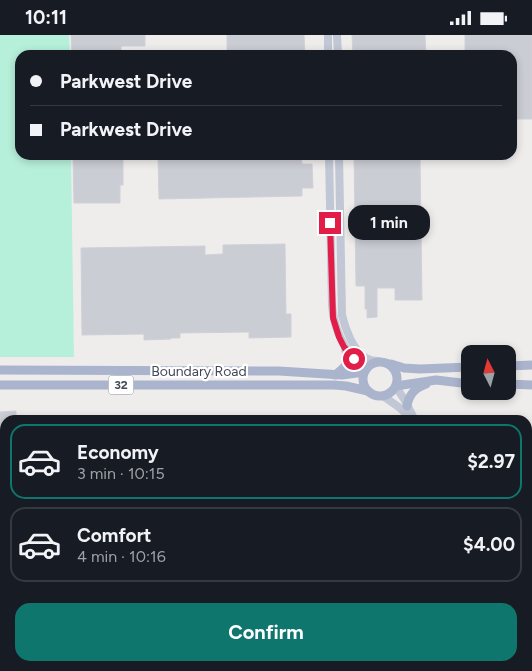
<!DOCTYPE html>
<html lang="en">
<head>
<meta charset="utf-8">
<style>
	body { margin:0; font-family:Figtree,sans-serif; background:#242831; color:#f1f3f6; height:100vh; display:flex; flex-direction:column; font-size:19px; white-space:nowrap }
	* { box-sizing:border-box; margin:0 }
	p { font-size:16px; color:#9ea1a6 }
	.icon { flex:none; width:28px; height:28px; fill:none; stroke:currentColor; stroke-width:2; stroke-linecap:round; stroke-linejoin:round }
	.map { position:relative; flex:1; overflow:hidden }
	.drawer { position:absolute; left:0px; top:380px; width:532px; height:256px; display:flex; flex-direction:column; background:#171b24; border-radius:15px 15px 0 0; box-shadow:0 2px 8px #0003 }
	.drawer>* { flex:none }
	.hud { position:absolute; left:15px; top:15px; width:502px; height:110px; border-radius:15px; box-shadow:0 2px 8px #0003; display:grid; align-content:center; height:110px; padding:0 15px; background:#171b24 }
	.needle { width:32px; rotate:354deg }
	.buttons { position:absolute; left:461px; top:310px; display:grid; gap:10px }
	.buttons a { display:grid; place-items:center; width:55px; height:55px; border-radius:10px; background:#171b24; box-shadow:0 2px 8px #0003; font-size:25px }
	.end { position:absolute; width:22px; height:22px; margin:-11px; border:6px solid #e11d48; background:#fff; box-shadow:0 0 0 2px #fff }
	.from { border-radius:50% }
	.bubble { position:absolute; height:35px; border-radius:15px; background:#171b24; box-shadow:0 2px 8px #0003; font-size:16px; font-weight:700; line-height:35px; text-align:center }
	.hud b { display:flex; align-items:center; gap:18px; height:48px; font-size:19px }
	.hud b+b { border-top:1px solid #363941 }
	.hud i { width:12px; height:12px; background:#f1f3f6 }
	ul { padding:9px 0 0; list-style:none }
	li { display:flex; align-items:center; gap:15px; height:75px; margin:0 10px 8px; padding:0 5px; border:2px solid #363941; border-radius:15px }
	li div { flex:1 }
	li b { display:block; font-size:19px }
	li em { font-style:normal; font-weight:700 }
	li.active { border-color:#0f766e }
	li>.icon { width:45px; height:45px; stroke-width:1.5 }
	.action { display:flex; gap:10px; margin-top:auto; padding:10px 15px }
	.action a { flex:1; height:58px; border-radius:15px; background:#0f766e; color:#fff; font-size:20px; font-weight:700; line-height:58px; text-align:center }
	.status { display:flex; justify-content:space-between; align-items:center; height:35px; padding:0 25px; background:#171b24; direction:ltr }
	.status svg { height:14px; fill:currentColor }
	.map>svg:first-child { display:block }
	.green { fill:#b7f0da }
	.building { fill:#cbcdd4; stroke:#d0d0d8 }
	.lines { fill:none; stroke-linecap:round; stroke-linejoin:round }
	.minor { stroke:#c1c7d4; stroke-width:8 }
	.major { stroke:#aab4cd; stroke-width:9 }
	.route { stroke:#e11d48; stroke-width:6 }
	.labels { text-anchor:middle; dominant-baseline:central; stroke-width:4.5; stroke-linejoin:round; paint-order:stroke }
	.shield { fill:#fff; stroke:#7c808c; stroke-width:1 }
	.shield-label { font-size:12px; font-weight:bold; fill:#444a5a }
	.street-label { font-size:14px; fill:#444a5a; stroke:#fff }
</style>
</head>
<body>
<div class="status"><b>10:11</b><svg viewBox="0 0 49 12"><path d="M0 12V9h3v3zM5 12V6h3v6zM10 12V3h3v9zM15 12V0h3v12zM26 1h20v11H26zM47 4h2v5h-2z"/></svg></div>
<div class="map">
<svg width="532" height="636" viewBox="0 0 532 636">
	<rect width="100%" height="100%" fill="#efedec"/>
	<path class="green" d="M0,0H69L70,20H20V120H71L74,322H0Z"/>
	<g class="building">
		<path d="M71,0H145V11H121V20H72Z"/>
		<path d="M227,0H304L305,20H298V19L227,20Z"/>
		<path d="M352,0H425L426,20H353Z"/>
		<path d="M465,0H532V84H512V20H465Z"/>
		<path d="M73,120H123V150H120V168H74Z"/>
		<path d="M158,120H301L302,129H312L313,153H302V161L159,164Z"/>
		<path d="M354,120H420L422,265H395V253H377V282L367,283V274H365V251H356Z"/>
		<path d="M285,209L286,279H291V302L249,303V297L180,298V303H171V304L144,305V299L82,300L81,213L205,211V220L223,219V210Z"/>
		<path d="M16,376V385H5V482H0V377Z"/>
	</g>
	<g class="lines">
		<g class="minor">
			<path d="M328,0V20"/>
			<path d="M337,0L338,20"/>
			<path d="M329,120L332,270C334,296 345,318 365,336"/>
			<path d="M339,120L342,280C345,293 353,316 366,323C370,325 374,326 378,326"/>
			<path d="M396,352L404,364L415,385"/>
			<path d="M383,361L400,373L412,385"/>
			<path d="M528,480L532,484"/>
			<path d="M528,627L532,626"/>
			<path d="M498,636L516,631"/>
		</g>
		<g class="major">
			<circle cx="380" cy="344" r="17"/>
			<path d="M391,329L404,333L420,334L470,332"/>
			<path d="M508,331L532,330"/>
			<path d="M0,335L279,336L342,340L364,337"/>
			<path d="M335,340C346,332 349,329 346,315"/>
			<path d="M508,349L532,350"/>
			<path d="M0,350H334L346,351L368,356"/>
			<path d="M396,351L436,345L470,349"/>
			<path d="M407,371C409,359 415,353 426,349"/>
		</g>
	</g>
	<g class="lines">
		<path class="route" d="M330,188L333,283L339,302L344,312L354,324"/>
	</g>
	<g class="labels">
		<rect class="shield" x="108.5" y="340.5" width="25" height="19" rx="4"/>
		<g class="shield-label">
			<text x="121" y="350">32</text>
		</g>
		<g class="street-label">
			<text x="199" y="336">Boundary Road</text>
		</g>
	</g>
</svg>
<div class="buttons">
<a><svg class="needle" viewBox="-14 -14 28 28"><path d="M0-13l5 13h-10z" fill="#e53935"/><path d="M0 13l5-13h-10z" fill="#9ea1a6"/></svg></a>
</div>
<i class="end from" style="left:354px;top:324px"></i>
<i class="end" style="left:330px;top:188px"></i>
<div class="bubble" style="left:348px;top:170px;width:82px">1 min</div>
<div class="hud">
<b><i class="from"></i>Parkwest Drive</b>
<b><i></i>Parkwest Drive</b>
</div>
<section class="drawer">
<ul>
<li class="active"><svg class="icon" aria-label="car" viewBox="0 0 24 24"><path d="M5 17H2v-5l4-1 3-4h7l3 4 3 1v5h-3M9 17h6M6 11h13"/><circle cx="7" cy="17" r="2"/><circle cx="17" cy="17" r="2"/></svg><div><b>Economy</b><p>3 min · 10:15</p></div><em>$2.97</em></li>
<li><svg class="icon" aria-label="car" viewBox="0 0 24 24"><path d="M5 17H2v-5l4-1 3-4h7l3 4 3 1v5h-3M9 17h6M6 11h13"/><circle cx="7" cy="17" r="2"/><circle cx="17" cy="17" r="2"/></svg><div><b>Comfort</b><p>4 min · 10:16</p></div><em>$4.00</em></li>
</ul>
<div class="action"><a>Confirm</a></div>
</section>
</div>
</body>
</html>
